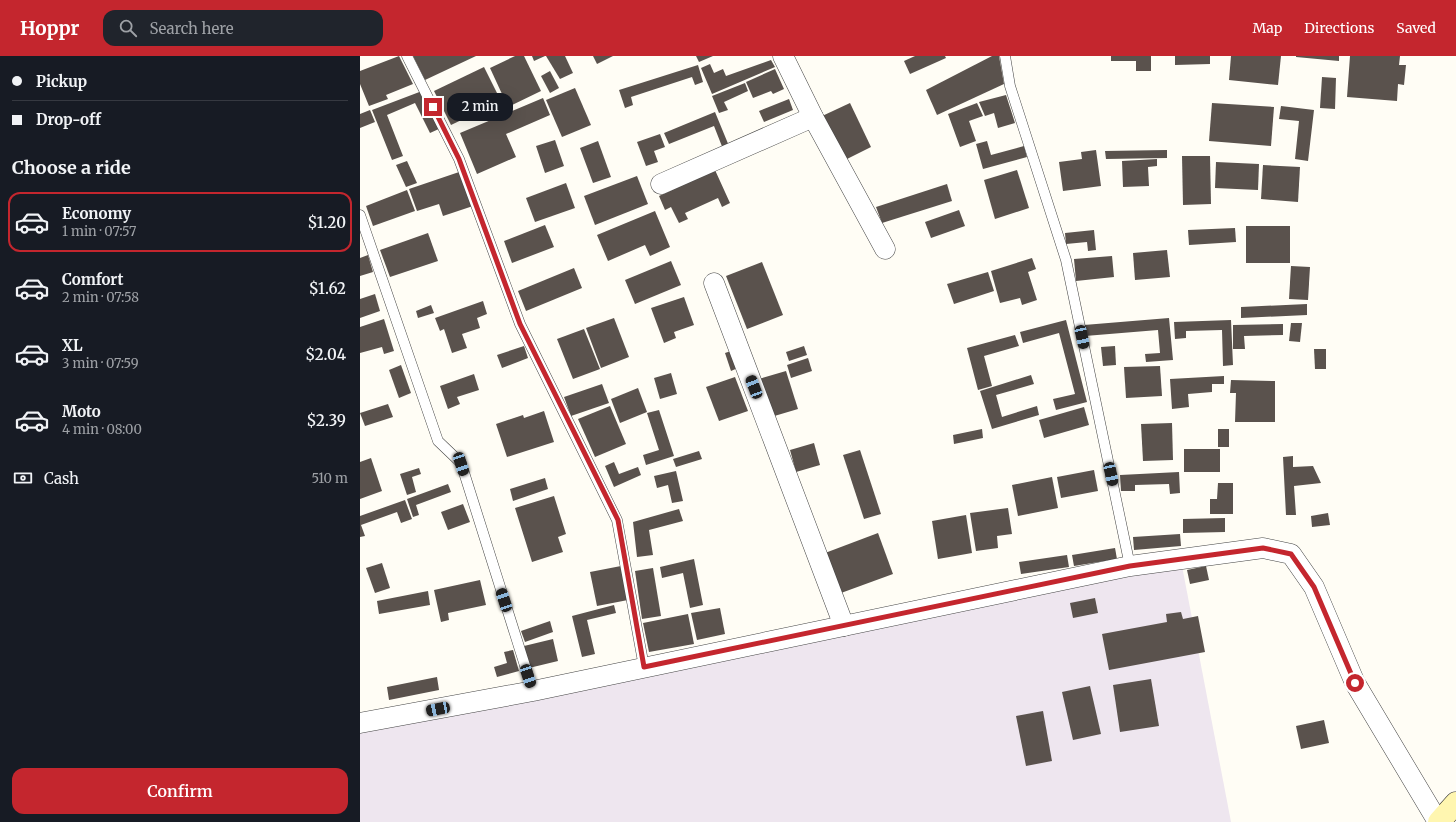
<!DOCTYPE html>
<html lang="en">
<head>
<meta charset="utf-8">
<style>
	body { margin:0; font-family:Merriweather,serif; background:#20242c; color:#f1f3f6; height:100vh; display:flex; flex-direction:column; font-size:15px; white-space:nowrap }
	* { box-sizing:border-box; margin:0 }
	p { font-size:13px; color:#9ea1a6 }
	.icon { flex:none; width:22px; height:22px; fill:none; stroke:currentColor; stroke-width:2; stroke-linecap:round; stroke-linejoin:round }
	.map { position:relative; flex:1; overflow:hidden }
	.sheet { display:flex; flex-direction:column; background:#171b24; width:360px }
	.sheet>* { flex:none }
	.guide { display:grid; align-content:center; height:88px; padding:0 12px; background:#171b24 }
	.end { position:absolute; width:18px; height:18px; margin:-9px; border:5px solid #c4262e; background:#fff; box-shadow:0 0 0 2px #fff }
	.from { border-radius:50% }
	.bubble { position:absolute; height:28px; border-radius:12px; background:#171b24; box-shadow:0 4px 16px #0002; font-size:13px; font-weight:600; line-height:28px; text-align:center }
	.car { position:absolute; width:12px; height:24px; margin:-12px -6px; border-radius:5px; box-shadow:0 0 3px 1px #0007; background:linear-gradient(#222 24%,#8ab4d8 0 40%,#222 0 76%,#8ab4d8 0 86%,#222 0) }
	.guide b { display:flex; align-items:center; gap:14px; height:38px; font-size:15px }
	.guide b+b { border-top:1px solid #363941 }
	.guide i { width:10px; height:10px; background:#f1f3f6 }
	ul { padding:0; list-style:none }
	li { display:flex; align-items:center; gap:12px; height:60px; margin:0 8px 6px; padding:0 4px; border:2px solid transparent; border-radius:12px }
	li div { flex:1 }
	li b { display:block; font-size:15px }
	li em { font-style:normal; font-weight:600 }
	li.on { border-color:#c4262e }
	li>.icon { width:36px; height:36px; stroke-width:1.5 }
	h2 { padding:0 12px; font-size:18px; line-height:48px }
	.pay { display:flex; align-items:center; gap:10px; height:44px; padding:0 12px; font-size:15px }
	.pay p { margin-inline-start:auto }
	.primary-button { display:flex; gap:8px; margin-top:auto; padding:8px 12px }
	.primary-button a { flex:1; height:46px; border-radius:12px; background:#c4262e; color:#fff; font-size:16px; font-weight:600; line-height:46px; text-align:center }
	header { display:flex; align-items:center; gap:24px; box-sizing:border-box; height:56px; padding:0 20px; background:#c4262e; color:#fff }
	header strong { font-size:19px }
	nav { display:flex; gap:22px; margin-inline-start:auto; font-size:14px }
	.search { width:280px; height:36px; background:#20242c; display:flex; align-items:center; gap:10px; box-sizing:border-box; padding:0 14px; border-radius:12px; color:#9ea1a6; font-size:15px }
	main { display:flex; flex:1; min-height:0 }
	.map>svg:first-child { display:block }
	.industrial { fill:#eee6ef }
	.building { fill:#5a524d }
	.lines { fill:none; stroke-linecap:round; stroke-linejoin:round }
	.lane-casing { stroke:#444; stroke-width:11 }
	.street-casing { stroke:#444; stroke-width:21 }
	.secondary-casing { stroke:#333; stroke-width:23 }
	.lane { stroke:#fff; stroke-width:10 }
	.street { stroke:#fff; stroke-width:20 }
	.secondary { stroke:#fff6b0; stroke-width:22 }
	.route { stroke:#c4262e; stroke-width:5 }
</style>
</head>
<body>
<header>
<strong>Hoppr</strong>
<div class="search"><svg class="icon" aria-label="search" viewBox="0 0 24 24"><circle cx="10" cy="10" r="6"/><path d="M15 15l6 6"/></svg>Search here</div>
<nav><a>Map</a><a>Directions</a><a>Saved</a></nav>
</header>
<main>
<section class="sheet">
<div class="guide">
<b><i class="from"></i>Pickup</b>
<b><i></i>Drop-off</b>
</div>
<h2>Choose a ride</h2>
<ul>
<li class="on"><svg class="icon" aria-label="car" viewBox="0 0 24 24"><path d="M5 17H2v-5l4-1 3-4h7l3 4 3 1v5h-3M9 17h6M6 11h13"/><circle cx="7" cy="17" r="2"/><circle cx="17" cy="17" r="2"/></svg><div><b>Economy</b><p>1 min · 07:57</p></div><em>$1.20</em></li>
<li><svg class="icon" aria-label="car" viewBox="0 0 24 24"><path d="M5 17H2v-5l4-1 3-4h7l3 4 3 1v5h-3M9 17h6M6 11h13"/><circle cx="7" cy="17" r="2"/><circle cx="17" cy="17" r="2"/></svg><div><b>Comfort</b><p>2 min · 07:58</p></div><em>$1.62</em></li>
<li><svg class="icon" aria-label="car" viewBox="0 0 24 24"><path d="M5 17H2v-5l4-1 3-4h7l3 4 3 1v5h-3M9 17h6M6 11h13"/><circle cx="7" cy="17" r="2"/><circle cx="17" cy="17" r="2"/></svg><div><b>XL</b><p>3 min · 07:59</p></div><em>$2.04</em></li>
<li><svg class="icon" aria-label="car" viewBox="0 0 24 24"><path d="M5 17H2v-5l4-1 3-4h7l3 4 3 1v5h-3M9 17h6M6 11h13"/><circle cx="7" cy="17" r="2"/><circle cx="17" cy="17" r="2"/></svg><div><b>Moto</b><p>4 min · 08:00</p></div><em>$2.39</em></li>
</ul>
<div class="pay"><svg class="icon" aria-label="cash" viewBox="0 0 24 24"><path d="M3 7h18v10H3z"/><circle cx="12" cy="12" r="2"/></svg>Cash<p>510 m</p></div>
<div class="primary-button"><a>Confirm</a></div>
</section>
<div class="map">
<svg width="1096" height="766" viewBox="0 0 1096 766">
	<rect width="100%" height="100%" fill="#fffdf5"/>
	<path class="industrial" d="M822,510L871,766H0V674Z"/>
	<g class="building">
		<path d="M39,0L53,28L26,39L28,43L9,50L0,28V15Z"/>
		<path d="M53,0H116L65,24Z"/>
		<path d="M155,0H164L181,35L148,51L130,12Z"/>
		<path d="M172,0H185L174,5Z"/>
		<path d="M186,0H205L213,17L200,23Z"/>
		<path d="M233,0H253L237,8Z"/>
		<path d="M336,0H353L339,6Z"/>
		<path d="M555,0H585L586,2L550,18L544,5Z"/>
		<path d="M632,0H639L644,28L577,59L566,34Z"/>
		<path d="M751,0H791V15H776V5H751Z"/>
		<path d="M815,0H850V8L815,9Z"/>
		<path d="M871,0H921L918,29L869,24Z"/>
		<path d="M936,0H979V5L936,1Z"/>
		<path d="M990,0H1040L1039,9H1046L1044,29L1038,28L1037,45L987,41Z"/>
		<path d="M411,4L415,11L352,38L341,12L350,8L354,17L363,13L366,20Z"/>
		<path d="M338,9L343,26L335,29L332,21L271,41L273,49L265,52L259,34Z"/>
		<path d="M124,11L141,45L91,69L74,35Z"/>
		<path d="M415,13L424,33L413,38L411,35L393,42L386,26Z"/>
		<path d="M190,15L199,32L190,37L181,20Z"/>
		<path d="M962,21L976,22L975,53L960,52Z"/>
		<path d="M385,27L388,35L364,46L368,54L359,57L352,40Z"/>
		<path d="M215,32L231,69L202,81L186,44Z"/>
		<path d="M62,35L81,72L70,77L55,47L27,59L43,100L32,104L12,54Z"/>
		<path d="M646,39L655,67L638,72L634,57L625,60L619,46Z"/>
		<path d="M183,42L190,59L146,78L156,101L117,118L100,77Z"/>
		<path d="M429,43L433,54L404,66L399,55Z"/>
		<path d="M490,47L511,91L481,106L460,61Z"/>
		<path d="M617,47L623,60L609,65L616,85L600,91L588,58Z"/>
		<path d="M852,47L914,51L911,90L849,85Z"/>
		<path d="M921,50L954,54L948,105L935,103L939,65L919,63Z"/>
		<path d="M10,54L15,66L0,72V58Z"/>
		<path d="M355,56L369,90L363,93L354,70L309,88L304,77Z"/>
		<path d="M300,78L305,91L294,95L298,106L286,110L277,86Z"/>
		<path d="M195,84L204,110L185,117L176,90Z"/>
		<path d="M238,85L251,121L233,127L220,92Z"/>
		<path d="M627,85L631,99L664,90L667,101L623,113L616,88Z"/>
		<path d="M736,94L741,130L703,135L699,106L722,103L721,96Z"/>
		<path d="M807,94V102L746,103L745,95Z"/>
		<path d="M822,100H850L851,148L823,149Z"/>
		<path d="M797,103V110L788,111L789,130L763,131L762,105Z"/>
		<path d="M47,105L57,127L46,131L36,109Z"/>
		<path d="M856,106L899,108L898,134L855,132Z"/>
		<path d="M903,109L940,111L938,146L901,143Z"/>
		<path d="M355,114L370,147L362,151L358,142L325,157L328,163L319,167L311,151L305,154L299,140Z"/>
		<path d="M657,114L669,152L635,163L624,124Z"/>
		<path d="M102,115L113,150L83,160L79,148L57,155L49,133Z"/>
		<path d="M277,120L288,148L235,169L224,140Z"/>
		<path d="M206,127L215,152L175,166L166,142Z"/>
		<path d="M587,128L592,145L522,167L516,151Z"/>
		<path d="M47,134L55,155L13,170L6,150Z"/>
		<path d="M599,154L605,170L571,182L565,166Z"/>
		<path d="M295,155L310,191L290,200L285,189L248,205L237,179Z"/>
		<path d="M185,169L194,191L152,207L144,185Z"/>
		<rect x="886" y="170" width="44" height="37"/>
		<path d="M875,172L876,186L829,189L828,174Z"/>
		<path d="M734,174L736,194L728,195L727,186L706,188L705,177Z"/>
		<path d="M68,177L78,205L30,221L20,194Z"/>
		<path d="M807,194L810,221L775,224L773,197Z"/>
		<path d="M8,199L13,216L0,220V202Z"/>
		<path d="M752,200L754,221L716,225L714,203Z"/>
		<path d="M672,202L676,213L668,216L677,244L662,249L660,242L640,247L631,215Z"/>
		<path d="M311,205L321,229L275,248L265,224Z"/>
		<path d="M402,206L423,259L387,273L366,220Z"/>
		<path d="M931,210L950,211L948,244L929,243Z"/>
		<path d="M214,212L222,232L166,255L158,235Z"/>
		<path d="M628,216L634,235L594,248L587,228Z"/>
		<path d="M15,238L20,255L0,262V243Z"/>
		<path d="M324,241L334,269L314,276L316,282L304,287L291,252Z"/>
		<path d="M123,245L127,258L117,262L120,272L102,278L107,292L92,297L84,273L80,275L75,262Z"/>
		<path d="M947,248V259L881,262V251Z"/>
		<path d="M71,249L74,257L58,262L56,255Z"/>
		<path d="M254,262L269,301L241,312L226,272Z"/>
		<path d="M809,262L813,304L786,306L785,298L800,297L798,274L725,280L724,269Z"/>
		<path d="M24,263L34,295L24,298L22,291L0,297V271Z"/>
		<path d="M706,264L727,346L696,354L693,343L715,338L699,277L663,287L660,276Z"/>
		<path d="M871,264L873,309L863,310L862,274L826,275V282L815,283L814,266Z"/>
		<path d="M931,267H942L940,286L929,285Z"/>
		<path d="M923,268V279L884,280L885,293H873V269Z"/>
		<path d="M224,273L240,313L213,323L197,283Z"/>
		<path d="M655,279L659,290L624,300L632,330L618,334L607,292Z"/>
		<path d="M164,290L168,302L142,312L137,299Z"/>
		<path d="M444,290L447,299L429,305L426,296Z"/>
		<path d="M755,290L756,309L743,310L741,291Z"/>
		<path d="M954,293H966V313H955Z"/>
		<path d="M374,294L380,311L371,315L365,297Z"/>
		<path d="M448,302L452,315L431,322L427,309Z"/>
		<path d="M41,309L51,337L39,342L29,314Z"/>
		<path d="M800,310L802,340L766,342L764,311Z"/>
		<path d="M426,315L438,353L411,361L399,323Z"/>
		<path d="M311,317L317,338L300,343L294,322Z"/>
		<path d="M114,318L119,334L97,341L100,348L88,353L80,330Z"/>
		<path d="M671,319L674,328L636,339L642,361L677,350L679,359L632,373L620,335Z"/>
		<path d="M864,320V328H852V336L828,338L829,351L812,353L810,323Z"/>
		<path d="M375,321L388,355L359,365L346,331Z"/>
		<path d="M871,324L915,325V366H875L876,337H870Z"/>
		<path d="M242,328L249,347L211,360L204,341Z"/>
		<path d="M278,332L287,356L260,367L251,343Z"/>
		<path d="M28,348L33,361L5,370L0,357Z"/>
		<path d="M250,350L266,388L235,401L218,363Z"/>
		<path d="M724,351L729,369L684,382L679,364Z"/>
		<path d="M299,354L314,400L286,409L283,399L299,394L287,357Z"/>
		<path d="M184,355L194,386L147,401L136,368L163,359L164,362Z"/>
		<path d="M812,367L813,404L783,405L781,368Z"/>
		<path d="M622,373L623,382L594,388L593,379Z"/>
		<rect x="858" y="373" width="11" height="18"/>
		<path d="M454,387L460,409L436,416L430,394Z"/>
		<rect x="824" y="393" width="36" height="23"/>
		<path d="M500,394L521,458L504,463L483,399Z"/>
		<path d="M339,395L342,403L316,411L313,403Z"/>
		<path d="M933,400V411L953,410L961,427L934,430L936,459H926L923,401Z"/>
		<path d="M11,402L22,435L0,443V406Z"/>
		<path d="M254,406L259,418L278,411L281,419L254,431L245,410Z"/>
		<path d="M59,412L61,418L52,421L56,436L47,439L40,418Z"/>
		<path d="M734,414L738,435L701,442L697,421Z"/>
		<path d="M316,415L323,445L312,447L308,429L297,432L294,420Z"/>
		<path d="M819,416L820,437L810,438L809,428L775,429V435H761L760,419Z"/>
		<path d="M692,421L698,452L658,460L652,429Z"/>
		<path d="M185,422L188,433L153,445L150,433Z"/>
		<path d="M858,427H873V458H850V443H857Z"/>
		<path d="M88,428L91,436L56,449L59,459L53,461L47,443Z"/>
		<path d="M194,440L206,478L198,481L203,496L172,506L155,452Z"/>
		<path d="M45,444L52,463L41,467L37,456L1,469L5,480L0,481V460Z"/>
		<path d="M103,448L110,466L88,474L81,456Z"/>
		<path d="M648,452L652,478L637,480L638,492L616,495L610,457Z"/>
		<path d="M319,453L323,465L289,474L293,499L277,501L273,466Z"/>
		<path d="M968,457L970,469L952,471L951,460Z"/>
		<path d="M606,459L612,497L578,503L572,465Z"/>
		<path d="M865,462V476L823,477V463Z"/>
		<path d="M518,477L533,518L481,537L465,497Z"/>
		<path d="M820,478L821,490L774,494L773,481Z"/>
		<path d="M755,492L757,503L714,510L712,499Z"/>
		<path d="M707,499L709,511L661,518L659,506Z"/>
		<path d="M334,503L343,549L330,552L323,517L302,522L300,511Z"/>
		<path d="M22,507L30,532L15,537L6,512Z"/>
		<path d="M261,510L268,544L237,550L230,516Z"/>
		<path d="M846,510L849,524L830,528L827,514Z"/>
		<path d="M293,512L301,560L282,563L275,515Z"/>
		<path d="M120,524L126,549L88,557L89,564L81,566L74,534Z"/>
		<path d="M68,535L70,549L19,558L17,545Z"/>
		<path d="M735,542L738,557L713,562L710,547Z"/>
		<path d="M254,549L256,557L227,564L235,598L222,601L212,560Z"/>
		<path d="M360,552L365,578L337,584L331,557Z"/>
		<path d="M821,556L823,563L838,560L845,596L749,614L742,578L807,566L806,558Z"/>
		<path d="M328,558L334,588L289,596L283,567Z"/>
		<path d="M190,565L193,576L165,586L161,575Z"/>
		<path d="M193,583L198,605L169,612L164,590Z"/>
		<path d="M153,594L159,615L137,621L134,611L147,607L144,596Z"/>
		<path d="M77,621L79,634L29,644L27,631Z"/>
		<path d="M791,623L799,670L760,676L753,629Z"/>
		<path d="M730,630L741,678L713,684L702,636Z"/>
		<path d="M683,655L692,705L666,710L656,660Z"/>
		<path d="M964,664L969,687L941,693L936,670Z"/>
	</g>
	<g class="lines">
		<defs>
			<g id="lane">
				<path d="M47,0L99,103L160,268L257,464L284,611"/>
				<path d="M645,0L650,30L706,204L770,510"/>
				<path d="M0,159L78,385L101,407L173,635"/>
			</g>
			<g id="street">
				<path d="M423,0L453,61L525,193"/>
				<path d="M301,128L453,61"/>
				<path d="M354,227L484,570"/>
				<path d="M0,667L173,635L770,510L903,492L931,498L954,531L995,627L1078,766"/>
			</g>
			<path id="secondary" d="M1079,766L1096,747"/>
		</defs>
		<use href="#lane" class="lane-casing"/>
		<use href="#street" class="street-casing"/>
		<use href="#secondary" class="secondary-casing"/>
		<use href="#lane" class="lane"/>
		<use href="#street" class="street"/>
		<use href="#secondary" class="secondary"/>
	</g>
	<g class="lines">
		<path class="route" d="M73,51L99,103L160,268L258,464L284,611L770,510L903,492L931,498L954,531L995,627"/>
	</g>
</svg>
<i class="end from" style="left:995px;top:627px"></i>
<i class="end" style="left:73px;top:51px"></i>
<div class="bubble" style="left:87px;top:37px;width:66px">2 min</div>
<i class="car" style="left:722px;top:281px;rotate:168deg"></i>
<i class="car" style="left:394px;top:331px;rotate:339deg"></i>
<i class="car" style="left:101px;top:408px;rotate:162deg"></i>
<i class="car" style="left:751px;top:418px;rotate:168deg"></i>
<i class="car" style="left:144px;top:544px;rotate:342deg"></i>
<i class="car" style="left:168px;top:620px;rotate:162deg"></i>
<i class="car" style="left:78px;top:653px;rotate:259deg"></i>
</div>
</main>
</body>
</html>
